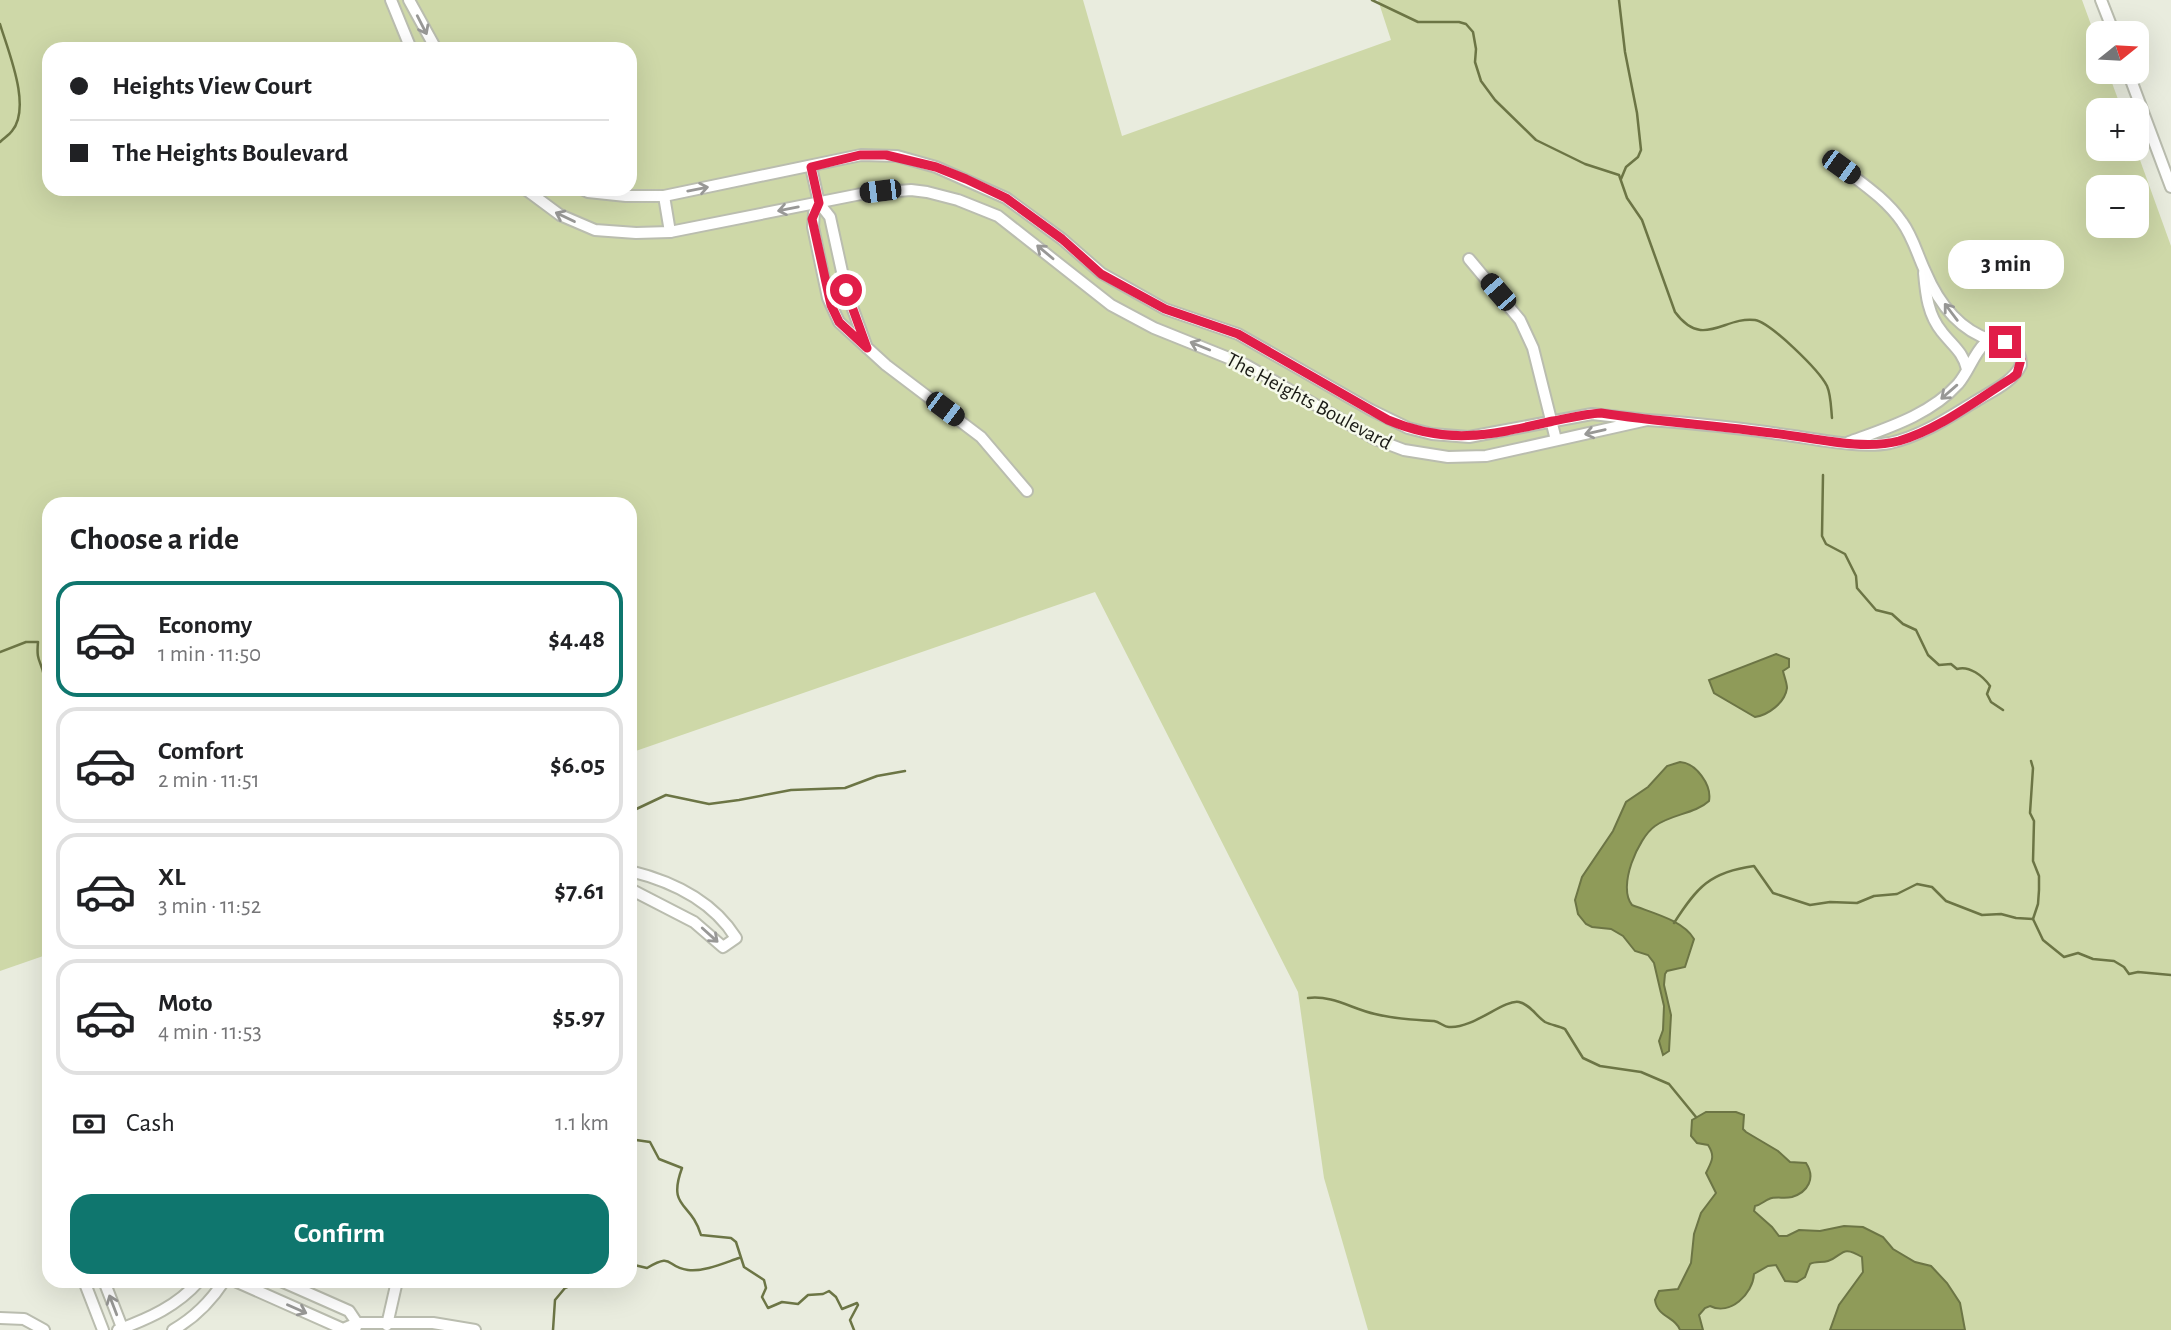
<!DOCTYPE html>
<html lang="en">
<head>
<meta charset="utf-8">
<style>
	body { margin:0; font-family:"Alegreya Sans",sans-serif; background:#f2f2f2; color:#202124; height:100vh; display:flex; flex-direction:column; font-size:26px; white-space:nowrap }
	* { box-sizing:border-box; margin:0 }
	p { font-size:23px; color:#757577 }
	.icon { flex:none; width:38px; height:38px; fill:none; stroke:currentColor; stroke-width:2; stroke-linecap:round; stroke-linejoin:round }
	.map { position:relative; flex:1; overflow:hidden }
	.panel { position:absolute; left:42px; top:497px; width:595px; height:791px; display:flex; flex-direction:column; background:#fff; border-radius:21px; box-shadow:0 7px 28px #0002 }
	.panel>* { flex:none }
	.guide { position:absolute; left:42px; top:42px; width:595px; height:154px; border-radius:21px; box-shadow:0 7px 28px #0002; display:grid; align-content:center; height:154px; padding:0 28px; background:#fff }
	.needle { width:46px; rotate:72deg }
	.tools { position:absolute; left:2086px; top:21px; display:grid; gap:14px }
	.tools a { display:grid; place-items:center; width:63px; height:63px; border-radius:14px; background:#fff; box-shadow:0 7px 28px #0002; font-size:35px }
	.end { position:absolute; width:32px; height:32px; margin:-16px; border:9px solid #e11d48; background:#fff; box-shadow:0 0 0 4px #fff }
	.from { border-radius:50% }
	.bubble { position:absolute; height:49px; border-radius:21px; background:#fff; box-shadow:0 7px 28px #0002; font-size:23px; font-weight:700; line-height:49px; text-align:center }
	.car { position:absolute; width:21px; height:42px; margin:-21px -10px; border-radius:9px; box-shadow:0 0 5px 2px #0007; background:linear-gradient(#222 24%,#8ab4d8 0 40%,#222 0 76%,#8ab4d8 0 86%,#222 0) }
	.guide b { display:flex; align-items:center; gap:24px; height:66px; font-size:26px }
	.guide b+b { border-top:2px solid #e0e0e0 }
	.guide i { width:18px; height:18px; background:#202124 }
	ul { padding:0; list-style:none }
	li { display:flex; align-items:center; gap:21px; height:116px; margin:0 14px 10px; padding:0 14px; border:4px solid #e0e0e0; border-radius:21px }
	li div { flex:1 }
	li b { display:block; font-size:26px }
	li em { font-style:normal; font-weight:700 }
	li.current { border-color:#0f766e }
	li>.icon { width:63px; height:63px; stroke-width:1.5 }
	h2 { padding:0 28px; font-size:32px; line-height:84px }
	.pay { display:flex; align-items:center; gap:18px; height:77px; padding:0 28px; font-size:26px }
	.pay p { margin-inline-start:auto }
	.action { display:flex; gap:14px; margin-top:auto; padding:14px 28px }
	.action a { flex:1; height:80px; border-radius:21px; background:#0f766e; color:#fff; font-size:28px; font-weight:700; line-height:80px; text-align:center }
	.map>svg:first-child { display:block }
	.green { fill:#ced8a8; fill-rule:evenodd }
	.water { fill:#8f9b59; stroke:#6c7545; stroke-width:2 }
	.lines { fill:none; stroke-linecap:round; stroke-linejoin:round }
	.stream { stroke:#6c7545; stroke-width:2.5 }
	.minor-casing { stroke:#babdaf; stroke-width:14 }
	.minor { stroke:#fff; stroke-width:10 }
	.oneway { stroke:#989896 }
	.route { stroke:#e11d48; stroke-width:9 }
	.labels { text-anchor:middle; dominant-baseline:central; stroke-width:5; stroke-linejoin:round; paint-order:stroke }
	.street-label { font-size:21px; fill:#1a1b16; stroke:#f6faeb }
</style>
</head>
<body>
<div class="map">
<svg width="2171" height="1330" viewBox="0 0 2171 1330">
	<rect width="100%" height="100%" fill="#e9ecde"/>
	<path class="green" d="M0,0H1083L1122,136L1391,40L1378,0H2082L2098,44V72H2108L2122,110H2098V149H2136L2171,246V1330H1368L1324,1178L1298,992L1095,592L630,753V504H49V954L0,971ZM49,49H630V189H49ZM2098,187H2137V226H2098Z"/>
	<g class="water">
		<path d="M1776,654L1789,659V667L1783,671C1784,676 1787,683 1787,688C1785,703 1768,715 1755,717L1714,693L1709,680Z"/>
		<path d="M1680,762C1696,763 1712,785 1709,801C1695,814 1671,814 1655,826C1638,838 1617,887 1632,905C1652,913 1683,920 1694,939L1685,967L1667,971L1665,974L1664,985L1671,1015L1669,1051L1663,1055L1659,1041L1663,1030L1664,1006L1654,963L1648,955L1635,951L1623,936L1611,929L1592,927L1586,924L1578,914L1575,900L1582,877L1613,831L1626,802L1648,787L1667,766Z"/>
		<path d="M1706,1112H1736L1744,1115L1743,1129L1746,1132L1778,1151L1790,1162L1806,1163C1816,1178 1808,1192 1792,1197C1784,1199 1776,1196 1769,1199C1764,1201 1761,1205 1755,1206L1754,1211L1772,1227L1779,1236H1787L1799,1230L1820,1231L1844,1226L1863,1227L1883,1237L1893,1249L1915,1262L1931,1266L1947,1283L1960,1303L1965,1330H1830L1839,1305L1863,1272L1862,1257C1841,1244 1843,1256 1828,1261C1822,1263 1816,1261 1810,1264L1805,1277L1797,1282L1785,1281L1776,1265L1768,1266L1754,1274C1753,1294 1730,1316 1710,1306L1705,1308L1699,1315L1703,1330H1680C1676,1317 1657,1317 1655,1300L1659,1291L1678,1289L1691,1263L1694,1234L1701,1213L1716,1193L1706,1173C1711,1162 1716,1157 1708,1145L1697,1143L1691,1136L1692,1120Z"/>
	</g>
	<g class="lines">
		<g class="stream">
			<path d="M1372,0L1418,22H1459L1466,24L1473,32L1476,49L1475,62L1481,81L1495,100L1536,140L1585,164L1619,175L1627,198L1642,220L1675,312C1703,350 1724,316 1755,320C1771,323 1819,370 1827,386C1831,395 1831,408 1832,418"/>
			<path d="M1619,0L1625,52L1637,113L1641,150L1638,157L1626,167L1621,179"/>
			<path d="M0,24C8,51 32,107 12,131C9,135 4,138 0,142"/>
			<path d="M1823,475L1822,536L1826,544L1845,554L1856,576L1857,588L1876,610L1892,614L1903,624L1916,630L1928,655L1939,665L1951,664L1957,669C1969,665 1983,676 1990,686L1987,694L1991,702L2003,710"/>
			<path d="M0,652L26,642H38C36,663 41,659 44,676C46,686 43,688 48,699L45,710L49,719"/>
			<path d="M2031,761L2033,768L2030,813L2034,821L2033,861L2039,876V890L2038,904L2033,919L2043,940L2064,957L2078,953L2093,959L2114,961L2124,967L2129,974L2138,972L2171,975"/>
			<path d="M630,812L666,795L709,804L739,800L791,790L845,788L877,776L905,771"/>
			<path d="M1674,923C1697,887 1710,872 1754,866L1773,893L1810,905L1830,902L1857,903L1874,896L1897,894L1917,884L1932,887L1946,901L1982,915L2001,914L2016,918L2033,919"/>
			<path d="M1308,998C1333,995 1352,1009 1375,1014C1395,1019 1415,1020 1434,1021C1440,1022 1444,1027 1449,1027C1473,1029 1504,999 1519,1002C1531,1005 1536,1016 1545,1022C1551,1025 1559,1026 1565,1029L1583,1058L1600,1066L1641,1072L1669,1084L1696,1117"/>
			<path d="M630,1142L636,1140L650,1142L659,1159L682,1168C667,1209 691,1201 701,1235L731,1238L736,1242L744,1267L764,1280L766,1288L762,1297L768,1308L782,1302L798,1304L808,1295L823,1294L829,1291L836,1297L842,1309L857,1303L858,1305L850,1320L854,1330"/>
			<path d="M630,1264L647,1268C674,1252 665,1267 688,1270C704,1272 724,1263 739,1258"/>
			<path d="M553,1330L555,1300L565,1288L581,1281"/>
		</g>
		<defs>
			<g id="minor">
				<path d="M391,0L411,49"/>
				<path d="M409,0L436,49"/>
				<path d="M2101,0L2114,33"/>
				<path d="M2128,72L2171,187"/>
				<path d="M811,167L819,203"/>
				<path d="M1841,167C1863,184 1886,199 1902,222C1913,237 1917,254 1925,271C1938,302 1959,330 1991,340"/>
				<path d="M525,189L560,215L595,230L636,233L670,232L861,194L911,190L927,192L958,200L998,216L1111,305L1154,328L1246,365L1375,439L1404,450L1448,457L1486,456L1647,420L1592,414L1469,437L1432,434L1408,428L1371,410L1238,334L1165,309L1101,273L1062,239L1006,198L936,167L897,156L861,155L664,196H626L588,192L582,189"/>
				<path d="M664,196L670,232"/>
				<path d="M1469,259L1520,320L1533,348L1556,440"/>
				<path d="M1924,273C1926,295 1928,315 1942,332C1953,346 1963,352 1967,369"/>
				<path d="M867,348L846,290L830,217L819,203L814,213L813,227L828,298L839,322L886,365L981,437L1027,491"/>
				<path d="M1647,420C1691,423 1735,427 1779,434C1812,438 1858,449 1890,443C1922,436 1949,417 1976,401C1992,391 2013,382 2021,365C2021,345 2002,336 1985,343C1973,355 1969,371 1958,384C1930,415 1887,428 1849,442"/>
				<path d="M630,871C671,881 713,901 736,938L723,947L694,922L630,889"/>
				<path d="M84,1281L103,1330"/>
				<path d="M104,1281L123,1330"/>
				<path d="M235,1281L343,1329L357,1323L349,1311L281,1281"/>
				<path d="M0,1318L24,1319L44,1330"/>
				<path d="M387,1325L397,1281"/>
				<path d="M356,1327L357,1323H433L475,1330"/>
				<path d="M118,1330C150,1318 177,1306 199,1281"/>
				<path d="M173,1330C194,1318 211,1301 224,1281"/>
			</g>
		</defs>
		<use href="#minor" class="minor-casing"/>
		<use href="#minor" class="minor"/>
	</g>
	<defs><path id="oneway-shaft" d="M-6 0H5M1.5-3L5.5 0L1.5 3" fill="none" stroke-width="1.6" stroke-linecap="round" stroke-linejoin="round" transform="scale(1.75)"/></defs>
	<g class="oneway">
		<use href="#oneway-shaft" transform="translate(422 25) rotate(63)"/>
		<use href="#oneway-shaft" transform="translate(698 189) rotate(-11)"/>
		<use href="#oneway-shaft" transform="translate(788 209) rotate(169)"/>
		<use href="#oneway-shaft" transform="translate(565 217) rotate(-154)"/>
		<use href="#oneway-shaft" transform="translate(1045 252) rotate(-140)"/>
		<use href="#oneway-shaft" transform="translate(1951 312) rotate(-127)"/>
		<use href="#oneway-shaft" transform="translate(1200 346) rotate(-158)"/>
		<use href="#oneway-shaft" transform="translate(1949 392) rotate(139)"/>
		<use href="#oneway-shaft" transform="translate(1595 432) rotate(167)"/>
		<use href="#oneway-shaft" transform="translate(710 935) rotate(42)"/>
		<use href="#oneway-shaft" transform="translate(113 1305) rotate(-111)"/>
		<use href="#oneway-shaft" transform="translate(297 1309) rotate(24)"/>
	</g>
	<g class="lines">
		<path class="route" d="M846,290L867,348L839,322L831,305L812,219L819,203L811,167L860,155H886L936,167L966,179L1006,198L1062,239L1101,274L1165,309L1238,334L1388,420C1449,446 1491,435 1553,421C1569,418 1585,414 1601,413C1658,422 1715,425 1772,433C1811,437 1861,451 1899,441C1940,429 1976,400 2012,378L2017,374L2021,359L2011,344L2005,342"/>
	</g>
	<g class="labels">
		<g class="street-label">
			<text transform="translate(1309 401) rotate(28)">The Heights Boulevard</text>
		</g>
	</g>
</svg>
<div class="tools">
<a><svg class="needle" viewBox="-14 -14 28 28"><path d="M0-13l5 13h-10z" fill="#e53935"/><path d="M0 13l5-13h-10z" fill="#757577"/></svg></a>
<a>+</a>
<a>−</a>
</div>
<i class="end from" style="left:846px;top:290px"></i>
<i class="end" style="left:2005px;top:342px"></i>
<div class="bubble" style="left:1948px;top:240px;width:116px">3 min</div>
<i class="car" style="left:1841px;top:167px;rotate:126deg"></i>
<i class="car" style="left:880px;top:191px;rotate:263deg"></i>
<i class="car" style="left:1498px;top:292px;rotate:319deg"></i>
<i class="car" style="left:945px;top:409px;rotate:127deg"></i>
<div class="guide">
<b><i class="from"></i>Heights View Court</b>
<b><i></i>The Heights Boulevard</b>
</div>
<section class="panel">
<h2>Choose a ride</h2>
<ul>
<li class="current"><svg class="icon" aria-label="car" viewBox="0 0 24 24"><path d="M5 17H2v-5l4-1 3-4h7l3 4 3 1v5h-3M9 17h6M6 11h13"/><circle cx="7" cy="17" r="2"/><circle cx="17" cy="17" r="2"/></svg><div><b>Economy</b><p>1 min · 11:50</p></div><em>$4.48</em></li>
<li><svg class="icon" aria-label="car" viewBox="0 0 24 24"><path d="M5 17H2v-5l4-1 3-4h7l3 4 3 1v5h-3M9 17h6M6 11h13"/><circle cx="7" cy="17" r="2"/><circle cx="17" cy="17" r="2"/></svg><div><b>Comfort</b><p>2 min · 11:51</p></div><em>$6.05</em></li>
<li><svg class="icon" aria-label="car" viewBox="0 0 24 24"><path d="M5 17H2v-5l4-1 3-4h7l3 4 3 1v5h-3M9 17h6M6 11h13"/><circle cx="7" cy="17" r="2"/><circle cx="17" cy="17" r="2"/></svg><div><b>XL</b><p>3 min · 11:52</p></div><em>$7.61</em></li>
<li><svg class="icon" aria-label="car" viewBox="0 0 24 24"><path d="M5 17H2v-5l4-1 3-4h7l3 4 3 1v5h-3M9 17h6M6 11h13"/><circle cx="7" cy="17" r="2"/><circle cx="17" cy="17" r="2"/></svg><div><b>Moto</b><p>4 min · 11:53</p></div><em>$5.97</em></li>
</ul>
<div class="pay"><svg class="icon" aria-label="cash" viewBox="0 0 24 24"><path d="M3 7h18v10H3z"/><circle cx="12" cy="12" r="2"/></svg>Cash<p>1.1 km</p></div>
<div class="action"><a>Confirm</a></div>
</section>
</div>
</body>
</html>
